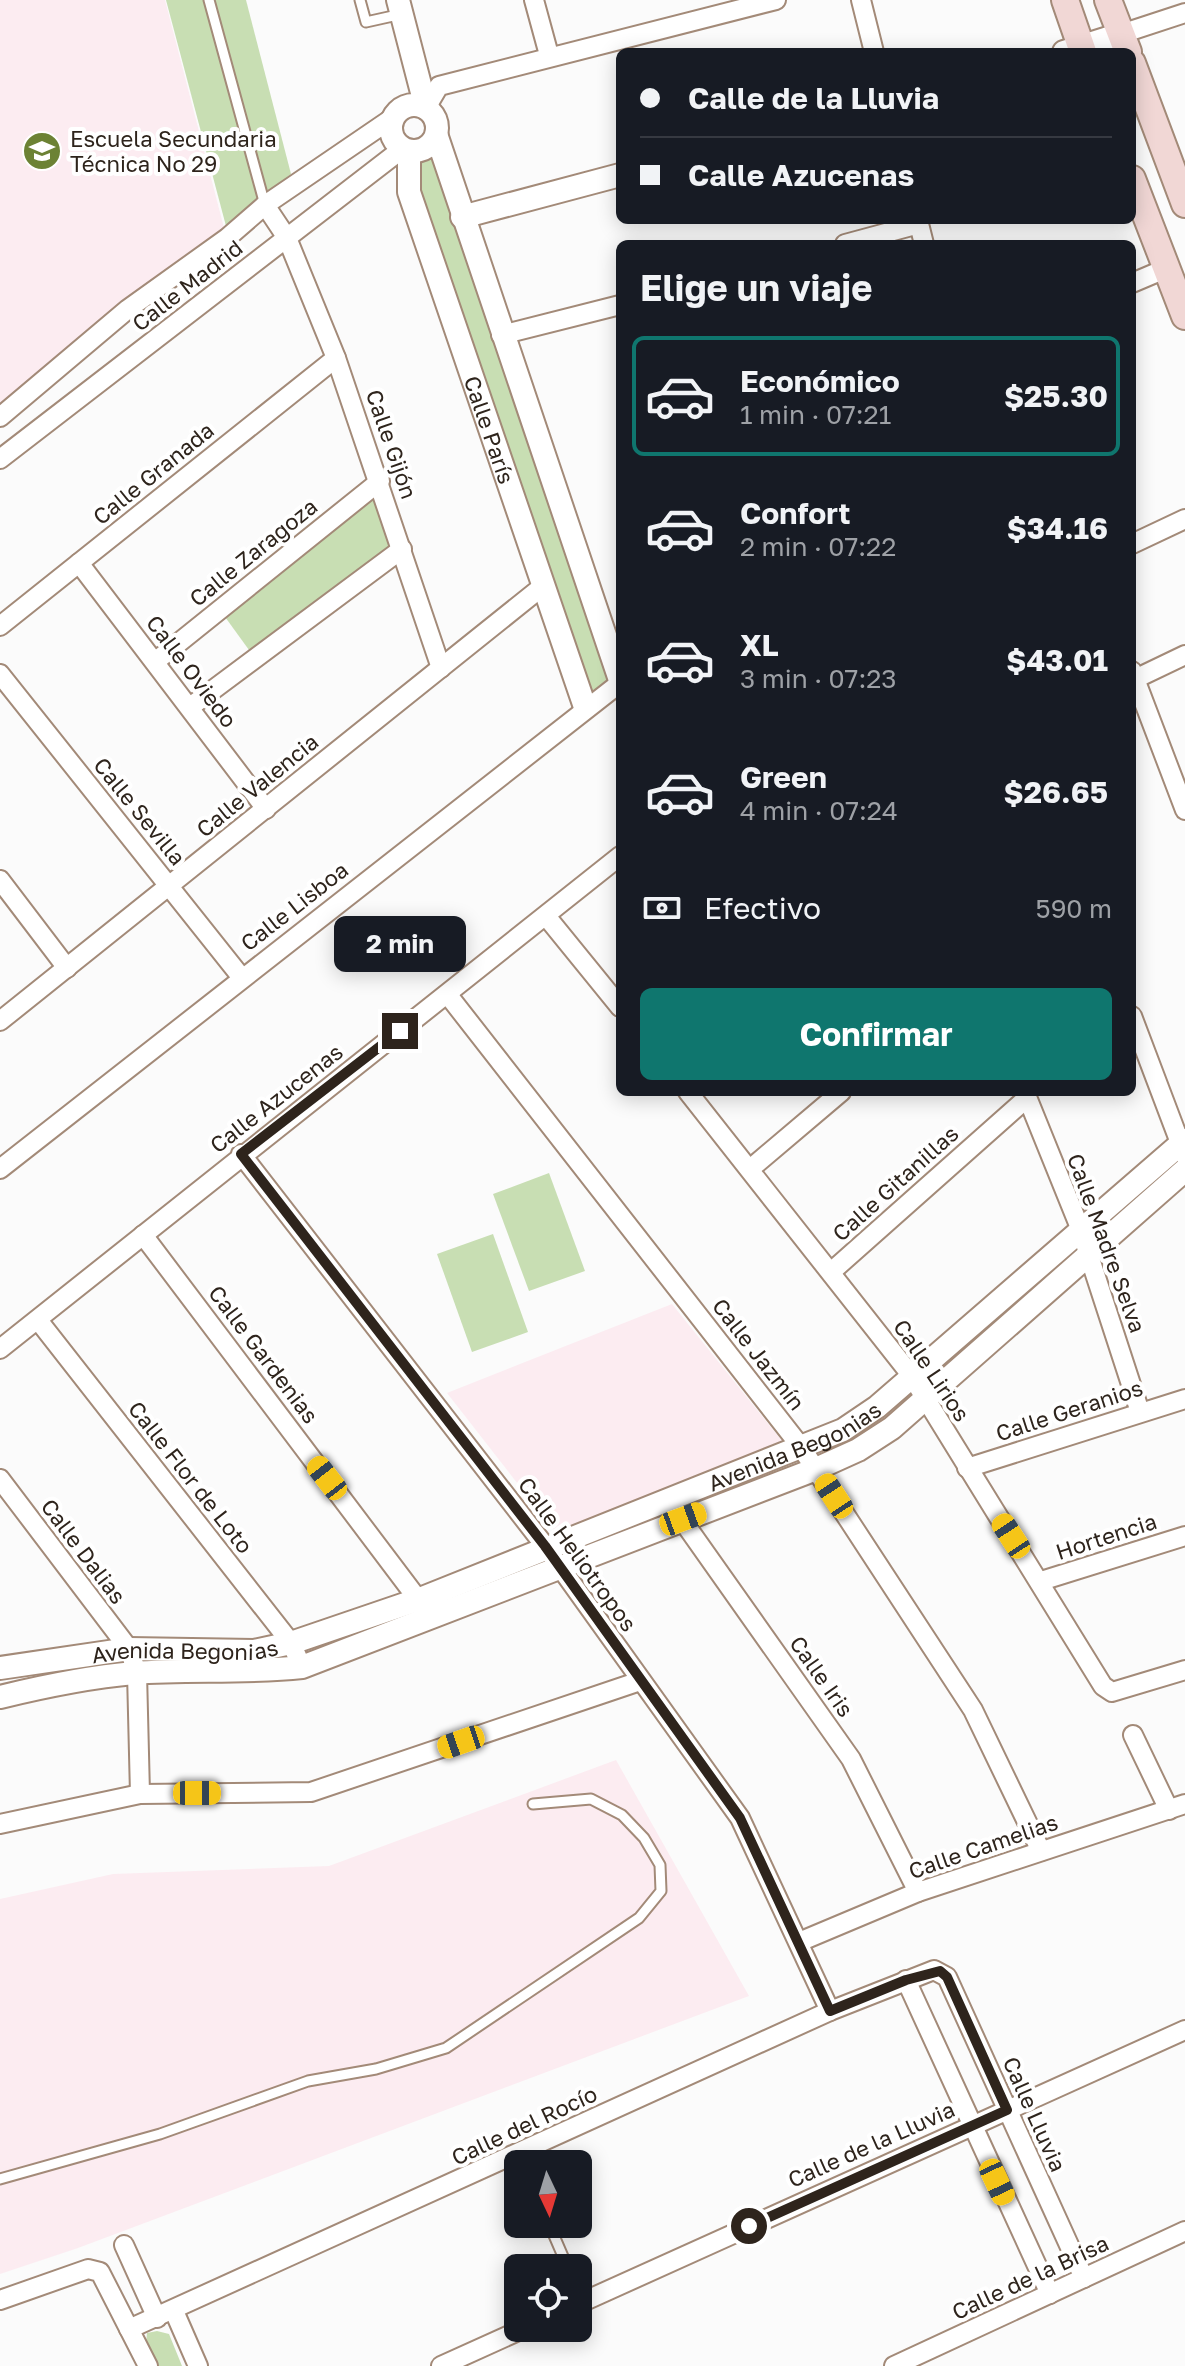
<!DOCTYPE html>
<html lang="es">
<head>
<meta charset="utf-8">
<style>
	body { margin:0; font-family:"Golos Text",sans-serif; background:#20242c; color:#f1f3f6; height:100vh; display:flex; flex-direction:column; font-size:30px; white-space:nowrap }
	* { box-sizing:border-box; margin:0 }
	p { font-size:26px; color:#9ea1a6 }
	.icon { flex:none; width:44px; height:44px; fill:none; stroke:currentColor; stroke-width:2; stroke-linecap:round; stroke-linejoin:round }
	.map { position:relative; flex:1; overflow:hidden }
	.drawer { position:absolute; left:616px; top:240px; width:520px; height:856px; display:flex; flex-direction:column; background:#171b24; border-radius:12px; box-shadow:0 4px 20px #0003 }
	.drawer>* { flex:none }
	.hud { position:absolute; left:616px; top:48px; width:520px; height:176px; border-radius:12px; box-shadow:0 4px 20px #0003; display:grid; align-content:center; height:176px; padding:0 24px; background:#171b24 }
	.needle { width:52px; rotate:176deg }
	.tools { position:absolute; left:504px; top:2150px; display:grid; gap:16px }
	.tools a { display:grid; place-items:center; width:88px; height:88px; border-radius:12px; background:#171b24; box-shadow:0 4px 20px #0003; font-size:40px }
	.end { position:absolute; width:36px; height:36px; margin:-18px; border:10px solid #2e241c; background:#fff; box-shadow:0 0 0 4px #fff }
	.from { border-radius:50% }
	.bubble { position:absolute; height:56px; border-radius:12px; background:#171b24; box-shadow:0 4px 20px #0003; font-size:26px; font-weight:700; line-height:56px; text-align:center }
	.car { position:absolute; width:24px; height:48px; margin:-24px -12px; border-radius:10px; box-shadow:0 0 6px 2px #0007; background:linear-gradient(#f5c518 24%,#345 0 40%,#f5c518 0 76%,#345 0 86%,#f5c518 0) }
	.hud b { display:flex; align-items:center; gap:28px; height:76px; font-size:30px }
	.hud b+b { border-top:2px solid #363941 }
	.hud i { width:20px; height:20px; background:#f1f3f6 }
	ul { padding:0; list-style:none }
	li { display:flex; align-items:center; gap:24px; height:120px; margin:0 16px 12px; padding:0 8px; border:4px solid transparent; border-radius:12px }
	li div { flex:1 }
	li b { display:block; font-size:30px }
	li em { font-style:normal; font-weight:700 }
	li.active { border-color:#0f766e }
	li>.icon { width:72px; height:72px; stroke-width:1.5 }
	h2 { padding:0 24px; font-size:36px; line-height:96px }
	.pay { display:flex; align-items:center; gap:20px; height:88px; padding:0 24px; font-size:30px }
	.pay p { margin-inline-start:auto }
	.action { display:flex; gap:16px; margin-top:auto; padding:16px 24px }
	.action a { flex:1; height:92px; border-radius:12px; background:#0f766e; color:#fff; font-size:32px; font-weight:700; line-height:92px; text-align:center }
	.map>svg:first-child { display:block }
	.education { fill:#fcecf1 }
	.green { fill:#c8deb3 }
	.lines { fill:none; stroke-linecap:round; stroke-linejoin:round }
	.service-casing { stroke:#a38a78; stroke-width:13 }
	.minor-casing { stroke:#a38a78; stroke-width:22 }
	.tertiary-casing { stroke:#a38a78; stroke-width:26 }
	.secondary-casing { stroke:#a38a78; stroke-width:30 }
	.service { stroke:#fff; stroke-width:9 }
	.minor { stroke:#fff; stroke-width:18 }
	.tertiary { stroke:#fff; stroke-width:22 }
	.secondary { stroke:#f1d7d5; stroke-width:26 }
	.route { stroke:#2e241c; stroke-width:10 }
	.labels { text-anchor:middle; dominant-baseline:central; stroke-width:8; stroke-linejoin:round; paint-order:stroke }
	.poi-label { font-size:22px; fill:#2e241c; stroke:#fff; text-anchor:start }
	.street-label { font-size:22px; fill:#2e241c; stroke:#fff }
</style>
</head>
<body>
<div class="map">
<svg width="1185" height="2366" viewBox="0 0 1185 2366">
	<rect width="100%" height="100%" fill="#fbfbfb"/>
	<g class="education">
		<path d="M0,0H165L224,228L0,403Z"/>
		<path d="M672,1304L783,1442L557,1534L447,1393Z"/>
		<path d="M616,1760L749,1996L78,2248L0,2274V1899L113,1874L329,1866Z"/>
	</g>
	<g class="green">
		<path d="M166,0H246L291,174L226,226Z"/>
		<path d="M430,146L620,680L585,707L408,167Z"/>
		<path d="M379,483L400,547L267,646L249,650L220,610Z"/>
		<path d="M549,1173L585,1271L529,1291L493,1194Z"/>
		<path d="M493,1234L528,1332L472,1352L437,1254Z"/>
		<path d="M157,2331L169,2334L182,2366H157L146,2343L147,2333Z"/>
	</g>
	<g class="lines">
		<defs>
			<g id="service">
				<path d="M209,0L265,205"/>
				<path d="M360,0L366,22L402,14"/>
				<path d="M0,2179L160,2134L308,2081L376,2069L446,2048L639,1918L661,1891L660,1865L644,1838L622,1815L591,1799L533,1804"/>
				<path d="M549,2224L568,2268"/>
			</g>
			<g id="minor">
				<path d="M534,0L549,55"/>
				<path d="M861,0L874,52"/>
				<path d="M1121,34L1185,13"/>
				<path d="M426,108L439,86L776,0"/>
				<path d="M265,205L287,238L336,358L441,668"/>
				<path d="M918,220L924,244"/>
				<path d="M845,244L919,224"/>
				<path d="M1132,283L1165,269"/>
				<path d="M501,335L620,305"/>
				<path d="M0,417L128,309L227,238L265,205L394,117"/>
				<path d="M0,459L402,149"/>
				<path d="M1132,544L1185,519"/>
				<path d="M79,563L266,809"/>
				<path d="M0,626L336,358"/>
				<path d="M156,661L380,481"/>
				<path d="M1132,671L1185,810"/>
				<path d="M0,674L242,978"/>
				<path d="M1135,679L1185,655"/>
				<path d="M190,707L402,549"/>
				<path d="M0,880L67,968"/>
				<path d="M546,916L620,1007"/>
				<path d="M448,995L801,1447L973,1710L1041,1851"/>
				<path d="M1132,1016L1185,1156"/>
				<path d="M0,1021L543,586"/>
				<path d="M688,1092L911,1375L1103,1686L1112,1692L1185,1670"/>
				<path d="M1025,1092L1080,1228L1140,1412"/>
				<path d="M241,1154L545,1546L740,1818L830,2011"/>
				<path d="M0,1169L620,683"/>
				<path d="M750,1169L841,1092"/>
				<path d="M143,1235L426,1610"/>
				<path d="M831,1272L1027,1098"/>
				<path d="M38,1320L291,1643L302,1667"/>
				<path d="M0,1349L620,856"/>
				<path d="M967,1468L1185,1399"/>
				<path d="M0,1479L129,1649L137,1673L140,1794"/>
				<path d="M668,1500L851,1759L918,1892"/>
				<path d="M1041,1581L1185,1536"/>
				<path d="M1133,1735L1169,1810"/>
				<path d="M0,1824L140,1794L311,1792L640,1681"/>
				<path d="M799,1942L918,1892L1185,1804"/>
				<path d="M906,1980L1050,2294"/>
				<path d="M124,2245L157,2318"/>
				<path d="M0,2300L88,2269L100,2272L148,2366"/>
				<path d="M578,2304L1185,2030"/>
				<path d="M174,2311L198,2366"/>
				<path d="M129,2329L830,2011L934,1970L947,1977L1084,2278"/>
				<path d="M441,2366L525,2328"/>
				<path d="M894,2366L1185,2231"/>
			</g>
			<g id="tertiary">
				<path d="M398,0L426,108"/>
				<path d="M1064,52L1121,34"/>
				<circle cx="414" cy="128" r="23"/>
				<path d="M437,137L620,680"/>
				<path id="s1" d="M409,151V192L585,707"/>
				<path d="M462,217L620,175"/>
				<path id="s2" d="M0,1668L129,1649L254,1651L291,1643L420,1599L843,1430L877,1407L1185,1140"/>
				<path d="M0,1697C45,1686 88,1677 134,1673C190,1669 246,1673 302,1667L816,1469L858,1450L892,1428L1185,1170"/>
			</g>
			<g id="secondary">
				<path d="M1065,0L1083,52"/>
				<path d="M1108,0L1128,52"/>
				<path d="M1132,63L1185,204"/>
				<path d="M1132,179L1185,316"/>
			</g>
		</defs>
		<use href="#service" class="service-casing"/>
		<use href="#minor" class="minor-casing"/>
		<use href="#tertiary" class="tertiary-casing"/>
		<use href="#secondary" class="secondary-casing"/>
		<use href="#service" class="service"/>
		<use href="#minor" class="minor"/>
		<use href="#tertiary" class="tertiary"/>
		<use href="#secondary" class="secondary"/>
	</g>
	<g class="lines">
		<path class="route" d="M400,1031L241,1154L545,1546L740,1818L830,2011L906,1980L940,1971L947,1977L1007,2110L749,2226"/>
	</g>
	<defs>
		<symbol id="school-disc" viewBox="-11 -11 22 22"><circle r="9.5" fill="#6c8234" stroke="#fff"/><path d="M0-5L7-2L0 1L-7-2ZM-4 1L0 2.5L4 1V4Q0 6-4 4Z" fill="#fff"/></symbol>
	</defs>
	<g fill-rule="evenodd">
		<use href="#school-disc" x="20" y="129" width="44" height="44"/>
	</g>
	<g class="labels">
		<g class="poi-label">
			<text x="70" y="138">Escuela Secundaria<tspan x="70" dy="25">Técnica No 29</tspan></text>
		</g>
		<g class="street-label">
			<text transform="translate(187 285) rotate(-38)">Calle Madrid</text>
			<text stroke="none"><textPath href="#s1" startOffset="292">Calle París</textPath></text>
			<text transform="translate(392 444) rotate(71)">Calle Gijón</text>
			<text transform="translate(153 473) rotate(-39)">Calle Granada</text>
			<text transform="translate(253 552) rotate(-39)">Calle Zaragoza</text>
			<text transform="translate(192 671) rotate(53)">Calle Oviedo</text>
			<text transform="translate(257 785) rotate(-39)">Calle Valencia</text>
			<text transform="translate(140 811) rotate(51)">Calle Sevilla</text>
			<text transform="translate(294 906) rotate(-38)">Calle Lisboa</text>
			<text transform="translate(276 1098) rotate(-38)">Calle Azucenas</text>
			<text transform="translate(895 1183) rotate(-42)">Calle Gitanillas</text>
			<text transform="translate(1107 1243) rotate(70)">Calle Madre Selva</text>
			<text transform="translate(264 1354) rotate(53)">Calle Gardenias</text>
			<text transform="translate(759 1354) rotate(52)">Calle Jazmín</text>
			<text transform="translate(932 1370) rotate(56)">Calle Lirios</text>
			<text transform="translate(1069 1410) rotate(-18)">Calle Geranios</text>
			<text stroke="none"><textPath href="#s2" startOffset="834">Avenida Begonias</textPath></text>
			<text transform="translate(191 1477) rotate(52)">Calle Flor de Loto</text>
			<text transform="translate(1106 1536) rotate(-18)">Hortencia</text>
			<text transform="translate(84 1551) rotate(53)">Calle Dalias</text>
			<text transform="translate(578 1554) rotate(54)">Calle Heliotropos</text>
			<text stroke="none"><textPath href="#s2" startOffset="186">Avenida Begonias</textPath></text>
			<text transform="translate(822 1676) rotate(55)">Calle Iris</text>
			<text transform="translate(983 1846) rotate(-19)">Calle Camelias</text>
			<text transform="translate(1035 2114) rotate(66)">Calle Lluvia</text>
			<text transform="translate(524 2125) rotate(-25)">Calle del Rocío</text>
			<text transform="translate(871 2144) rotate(-24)">Calle de la Lluvia</text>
			<text transform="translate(1030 2277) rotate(-25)">Calle de la Brisa</text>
		</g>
	</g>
</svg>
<div class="tools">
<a><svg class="needle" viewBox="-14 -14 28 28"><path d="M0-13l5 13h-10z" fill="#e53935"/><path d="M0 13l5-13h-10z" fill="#9ea1a6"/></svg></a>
<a><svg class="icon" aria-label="locate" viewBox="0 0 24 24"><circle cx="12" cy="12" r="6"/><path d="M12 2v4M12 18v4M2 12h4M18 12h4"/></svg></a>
</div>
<i class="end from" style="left:749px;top:2226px"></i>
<i class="end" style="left:400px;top:1031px"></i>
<div class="bubble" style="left:334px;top:916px;width:132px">2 min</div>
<i class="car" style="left:327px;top:1478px;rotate:322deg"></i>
<i class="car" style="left:834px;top:1496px;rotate:327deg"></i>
<i class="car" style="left:683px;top:1519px;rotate:70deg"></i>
<i class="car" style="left:1011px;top:1536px;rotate:327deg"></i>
<i class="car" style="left:461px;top:1742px;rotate:251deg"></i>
<i class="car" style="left:197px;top:1793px;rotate:90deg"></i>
<i class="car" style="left:997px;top:2182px;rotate:155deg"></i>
<div class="hud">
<b><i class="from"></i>Calle de la Lluvia</b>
<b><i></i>Calle Azucenas</b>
</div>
<section class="drawer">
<h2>Elige un viaje</h2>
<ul>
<li class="active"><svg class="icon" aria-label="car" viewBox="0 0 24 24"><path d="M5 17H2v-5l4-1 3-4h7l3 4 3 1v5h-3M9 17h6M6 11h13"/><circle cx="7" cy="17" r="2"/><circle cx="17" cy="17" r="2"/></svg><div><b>Económico</b><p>1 min · 07:21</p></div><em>$25.30</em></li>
<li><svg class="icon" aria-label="car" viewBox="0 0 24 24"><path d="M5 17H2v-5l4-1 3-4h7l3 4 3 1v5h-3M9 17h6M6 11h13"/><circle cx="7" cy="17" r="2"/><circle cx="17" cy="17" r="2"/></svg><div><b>Confort</b><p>2 min · 07:22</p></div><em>$34.16</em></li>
<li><svg class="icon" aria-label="car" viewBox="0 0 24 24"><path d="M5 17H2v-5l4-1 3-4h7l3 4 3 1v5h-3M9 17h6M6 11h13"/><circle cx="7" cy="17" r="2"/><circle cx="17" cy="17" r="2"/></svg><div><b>XL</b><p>3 min · 07:23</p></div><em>$43.01</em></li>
<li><svg class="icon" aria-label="car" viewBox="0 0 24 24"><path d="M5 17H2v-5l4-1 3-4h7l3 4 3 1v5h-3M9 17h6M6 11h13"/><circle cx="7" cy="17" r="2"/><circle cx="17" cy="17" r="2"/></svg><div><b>Green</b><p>4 min · 07:24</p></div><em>$26.65</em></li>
</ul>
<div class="pay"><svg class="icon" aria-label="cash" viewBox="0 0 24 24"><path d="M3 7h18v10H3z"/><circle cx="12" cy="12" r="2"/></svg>Efectivo<p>590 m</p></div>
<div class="action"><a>Confirmar</a></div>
</section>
</div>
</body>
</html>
